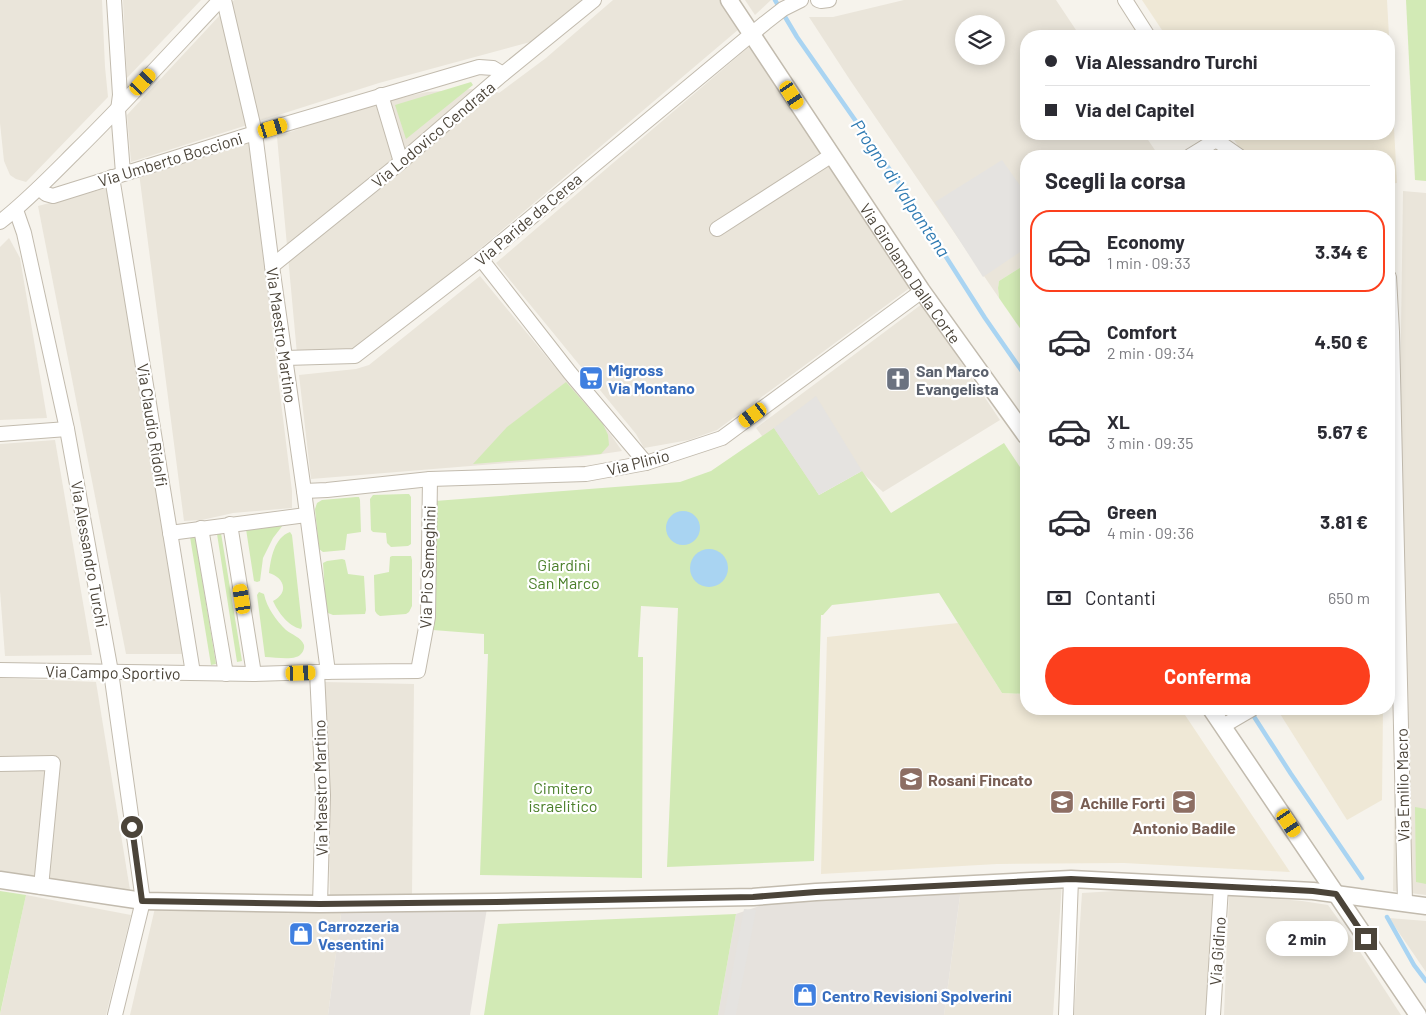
<!DOCTYPE html>
<html lang="it">
<head>
<meta charset="utf-8">
<style>
	body { margin:0; font-family:Barlow,sans-serif; background:#f2f2f3; color:#2b2b33; height:100vh; display:flex; flex-direction:column; font-size:19px; white-space:nowrap }
	* { box-sizing:border-box; margin:0 }
	p { font-size:16px; color:#7c7c81 }
	.icon { flex:none; width:28px; height:28px; fill:none; stroke:currentColor; stroke-width:2; stroke-linecap:round; stroke-linejoin:round }
	.map { position:relative; flex:1; overflow:hidden }
	.drawer { position:absolute; left:1020px; top:150px; width:375px; height:565px; display:flex; flex-direction:column; background:#fff; border-radius:20px; box-shadow:0 2px 12px #0003 }
	.drawer>* { flex:none }
	.hud { position:absolute; left:1020px; top:30px; width:375px; height:110px; border-radius:20px; box-shadow:0 2px 12px #0003; display:grid; align-content:center; height:110px; padding:0 25px; background:#fff }
	.fabs { position:absolute; left:955px; top:15px; display:grid; gap:10px }
	.fabs a { display:grid; place-items:center; width:50px; height:50px; border-radius:50%; background:#fff; box-shadow:0 2px 12px #0003; font-size:25px }
	.end { position:absolute; width:22px; height:22px; margin:-11px; border:6px solid #4b4439; background:#fff; box-shadow:0 0 0 2px #fff }
	.from { border-radius:50% }
	.bubble { position:absolute; height:35px; border-radius:18px; background:#fff; box-shadow:0 2px 12px #0003; font-size:16px; font-weight:700; line-height:35px; text-align:center }
	.car { position:absolute; width:15px; height:30px; margin:-15px -8px; border-radius:6px; box-shadow:0 0 4px 1px #0007; background:linear-gradient(#f5c518 24%,#345 0 40%,#f5c518 0 76%,#345 0 86%,#f5c518 0) }
	.hud b { display:flex; align-items:center; gap:18px; height:48px; font-size:19px }
	.hud b+b { border-top:1px solid #e1e1e2 }
	.hud i { width:12px; height:12px; background:#2b2b33 }
	ul { padding:0; list-style:none }
	li { display:flex; align-items:center; gap:15px; height:82px; margin:0 10px 8px; padding:0 15px; border:2px solid transparent; border-radius:20px }
	li div { flex:1 }
	li b { display:block; font-size:19px }
	li em { font-style:normal; font-weight:700 }
	li.selected { border-color:#fc3f1d }
	li>.icon { width:45px; height:45px; stroke-width:1.5 }
	h2 { padding:0 25px; font-size:22px; line-height:60px }
	.pay { display:flex; align-items:center; gap:12px; height:55px; padding:0 25px; font-size:19px }
	.pay p { margin-inline-start:auto }
	.button { display:flex; gap:10px; margin-top:auto; padding:10px 25px }
	.button a { flex:1; height:58px; border-radius:30px; background:#fc3f1d; color:#fff; font-size:20px; font-weight:700; line-height:58px; text-align:center }
	.map>svg:first-child { display:block }
	.residential { fill:#eae5da; fill-rule:evenodd }
	.industrial { fill:#e6e2dd }
	.education { fill:#efe8d6 }
	.green { fill:#d2eab5 }
	.parking { fill:#e5e3e0 }
	.water { fill:#a9d4f2 }
	.lines { fill:none; stroke-linecap:round; stroke-linejoin:round }
	.stream { stroke:#a9d4f2; stroke-width:4.5 }
	.minor-casing { stroke:#c2bbae; stroke-width:16 }
	.tertiary-casing { stroke:#c2bbae; stroke-width:19 }
	.minor { stroke:#fff; stroke-width:14 }
	.tertiary { stroke:#fff; stroke-width:16 }
	.route { stroke:#4b4439; stroke-width:6 }
	.labels { text-anchor:middle; dominant-baseline:central; stroke-width:4.5; stroke-linejoin:round; paint-order:stroke }
	.street-label { font-size:16px; fill:#4b4439; stroke:#fff }
	.shop-label { font-size:16px; font-weight:bold; fill:#366cbe; stroke:#fff; text-anchor:start }
	.worship-label { font-size:16px; font-weight:bold; fill:#5b616d; stroke:#fff; text-anchor:start }
	.park-label { font-size:16px; fill:#4a7f2a; stroke:#fff }
	.education-label { font-size:16px; font-weight:bold; fill:#785e54; stroke:#fff; text-anchor:start }
	.water-label { font-size:18px; font-style:italic; fill:#2e7ab2; stroke:#fff }
</style>
</head>
<body>
<div class="map">
<svg width="1426" height="1015" viewBox="0 0 1426 1015">
	<rect width="100%" height="100%" fill="#f6f3ec"/>
	<g class="residential">
		<path d="M0,0H102L105,67L108,97L26,182L16,179L10,175L4,161L0,123Z"/>
		<path d="M123,0H201L127,78Z"/>
		<path d="M234,0H582L534,41L379,83L131,162L127,115Z"/>
		<path d="M613,0H720L739,29L475,253L359,347L352,349L297,354L277,137L354,108L427,92L487,88L499,93L546,58Z"/>
		<path d="M745,0H771L755,15Z"/>
		<path d="M904,0H1056L1080,36H1026V134H1144L1159,156H1026V264L999,281L998,288L999,298L850,80L809,17H833ZM964,24H996V56H964Z"/>
		<path d="M750,46L911,287L717,430L689,440L644,448L636,434L496,263Z"/>
		<path d="M249,143L292,491V508L233,513L202,520L184,521L139,173Z"/>
		<path d="M107,188L165,533L182,654H126L38,206Z"/>
		<path d="M1403,191L1426,193V895L1393,891Z"/>
		<path d="M9,238L20,258L47,418L0,420V247Z"/>
		<path d="M480,276L611,435L622,451L582,457L311,479L299,375L356,369L369,365Z"/>
		<path d="M922,304L1000,420L883,492L856,467L807,496L756,428Z"/>
		<path d="M55,440L92,655L5,656L0,591V444Z"/>
		<path d="M0,678L96,682L130,890L83,886L0,872Z"/>
		<path d="M325,682L414,684L412,896L330,895Z"/>
		<path d="M962,881L1062,882L1053,1015H944Z"/>
		<path d="M1170,890L1213,896L1206,1015H1074L1082,893L1115,891Z"/>
		<path d="M26,895L131,915L106,1015H0Z"/>
		<path d="M1229,895L1302,901L1328,905L1346,930L1401,1015H1224Z"/>
		<path d="M342,907L328,1015H130L155,908Z"/>
		<path d="M1389,918L1426,921V972Z"/>
	</g>
	<g class="industrial">
		<path d="M962,881L944,1015H718L736,914L810,889Z"/>
		<path d="M342,907L487,908L470,1015H328Z"/>
	</g>
	<g class="education">
		<path d="M1142,0H1387L1397,183L1389,184V156H1245L1230,134H1389V36H1166Z"/>
		<path d="M958,623L1002,693L1026,694V709H1181L1290,872L1124,863L997,864L821,874L827,637Z"/>
		<path d="M1277,709H1383L1382,800L1347,820Z"/>
	</g>
	<g class="green">
		<path d="M1406,0H1426V181L1415,180Z"/>
		<path d="M471,82L473,85L406,139L395,105Z"/>
		<path d="M1026,264V337L999,298L998,288L999,281Z"/>
		<path d="M566,382L603,424L608,435L609,445L601,454L473,464L507,427Z"/>
		<path d="M774,428L819,495L862,471L891,513L1004,443L1026,476V694L1002,693L939,593L832,605L823,615H821L814,861L667,867L678,608L641,606L638,657H643L642,878L480,875L488,654H484V634L433,630L435,501L680,482L711,471Z"/>
		<path d="M406,494H409L411,497V544L408,546L391,547L387,543L386,533L373,532L371,530L370,499L373,495Z"/>
		<path d="M356,497H359L360,500L361,532L347,534L345,550L323,552L319,549L315,509L317,503L322,500Z"/>
		<path d="M283,525L273,538L263,558L260,581L257,582L254,581L246,529Z"/>
		<path d="M290,532L292,535L302,626L301,629C288,626 278,612 273,601C289,593 285,578 269,573C271,558 274,538 290,532Z"/>
		<path d="M221,533L242,661L237,662L217,534Z"/>
		<path d="M195,536L216,664L211,665L190,537Z"/>
		<path d="M392,556H411L412,560V606L409,612L406,614L380,616L377,614L375,611L374,577V575L389,572L390,557Z"/>
		<path d="M342,559L345,560L348,574L364,576L366,610L365,614L333,615L328,613L326,608L323,563L327,561Z"/>
		<path d="M259,592L264,594C267,608 276,620 286,630C292,635 301,637 304,645C305,650 301,656 296,657C287,660 275,657 265,657L257,595Z"/>
		<path d="M1415,807L1426,809V884L1416,882Z"/>
		<path d="M0,891L26,895L0,1014Z"/>
		<path d="M736,914L718,1015H484L498,924Z"/>
	</g>
	<g class="parking">
		<path d="M1002,160L1026,194V248L983,277L935,202Z"/>
		<path d="M816,396L862,471L819,495L774,428Z"/>
		<path d="M744,909L756,910L736,1015H724Z"/>
	</g>
	<g class="water">
		<circle cx="683" cy="528" r="17"/>
		<circle cx="709" cy="568" r="19"/>
	</g>
	<g class="lines">
		<g class="stream">
			<path d="M775,0L797,37L897,180L985,318L1026,377"/>
			<path d="M1251,712L1291,774L1362,878"/>
			<path d="M1387,917L1414,965L1426,981"/>
		</g>
		<defs>
			<g id="minor">
				<path d="M114,0L120,95L118,110L123,173"/>
				<path d="M224,0L255,133L272,266L304,491L328,672"/>
				<path d="M818,0L821,1L829,0"/>
				<path d="M1125,0L1148,36"/>
				<path d="M381,95L401,162"/>
				<path d="M1211,134L1216,140L1239,156"/>
				<path d="M1190,156L1216,140"/>
				<path d="M112,177L193,673"/>
				<path d="M39,188L46,194L53,196L255,133L479,67L493,68L503,74"/>
				<path d="M16,210L24,233L67,429L111,672L143,901L115,1015"/>
				<path d="M0,222C27,201 51,176 75,152C125,103 172,51 220,0"/>
				<path d="M717,229L832,155"/>
				<path d="M481,259L570,373L646,463"/>
				<path d="M272,266L401,162L503,74L594,0"/>
				<path d="M1389,277L1392,332L1405,903"/>
				<path d="M285,358L355,356L481,259L765,23L783,9L801,0"/>
				<path d="M0,434L67,429"/>
				<path d="M304,491L327,490L430,479L586,474L646,463L722,438L922,291"/>
				<path d="M230,524L254,674"/>
				<path d="M201,528L226,674"/>
				<path d="M170,533L306,515"/>
				<path d="M0,670L254,674L317,672L418,671L428,617L430,479"/>
				<path d="M317,672L323,795L320,904"/>
				<path d="M1223,726L1252,709"/>
				<path d="M0,764L53,763L41,887"/>
				<path d="M1066,1015L1071,879"/>
				<path d="M1213,1015L1221,887"/>
			</g>
			<g id="tertiary">
				<path id="s1" d="M729,0L922,291L1026,436"/>
				<path d="M1211,709L1418,1015"/>
				<path d="M0,880L143,901L320,904L496,902L753,897L816,892L1071,879L1313,891L1426,906"/>
			</g>
		</defs>
		<use href="#minor" class="minor-casing"/>
		<use href="#tertiary" class="tertiary-casing"/>
		<use href="#minor" class="minor"/>
		<use href="#tertiary" class="tertiary"/>
	</g>
	<g class="lines">
		<path class="route" d="M132,827L142,901L320,904L496,902L753,897L816,892L1071,879L1313,891L1336,894L1366,939"/>
	</g>
	<defs>
		<symbol id="supermarket-square" viewBox="-11 -11 22 22"><rect x="-9" y="-9" width="18" height="18" rx="4" fill="#3f7fe0" stroke="#fff"/><path d="M-6-5.5h2.5l.6 2H6L4.5 2H-2.5L-4.4-4H-6ZM-1.5 3.2a1.3 1.3 0 1 0 .1 0ZM3 3.2a1.3 1.3 0 1 0 .1 0Z" fill="#fff"/></symbol>
		<symbol id="church-square" viewBox="-11 -11 22 22"><rect x="-9" y="-9" width="18" height="18" rx="4" fill="#6b7280" stroke="#fff"/><path d="M-1.2-6h2.4v3.5h3.3v2.4h-3.3V6h-2.4V-.1h-3.3v-2.4h3.3Z" fill="#fff"/></symbol>
		<symbol id="school-square" viewBox="-11 -11 22 22"><rect x="-9" y="-9" width="18" height="18" rx="4" fill="#8d6e63" stroke="#fff"/><path d="M0-5L7-2L0 1L-7-2ZM-4 1L0 2.5L4 1V4Q0 6-4 4Z" fill="#fff"/></symbol>
		<symbol id="shop-square" viewBox="-11 -11 22 22"><rect x="-9" y="-9" width="18" height="18" rx="4" fill="#3f7fe0" stroke="#fff"/><path d="M-5-2.5h2.3a2.7 3.5 0 0 1 5.4 0H5L5.5 6h-11ZM-1.5-2.5h3a1.5 2.3 0 0 0-3 0Z" fill="#fff"/></symbol>
	</defs>
	<g fill-rule="evenodd">
		<use href="#supermarket-square" x="577" y="364" width="28" height="28"/>
		<use href="#church-square" x="884" y="365" width="28" height="28"/>
		<use href="#school-square" x="897" y="765" width="28" height="28"/>
		<use href="#school-square" x="1048" y="788" width="28" height="28"/>
		<use href="#school-square" x="1170" y="788" width="28" height="28"/>
		<use href="#shop-square" x="287" y="920" width="28" height="28"/>
		<use href="#shop-square" x="791" y="981" width="28" height="28"/>
	</g>
	<g class="labels">
		<g class="street-label">
			<text transform="translate(433 134) rotate(-40)">Via Lodovico Cendrata</text>
			<text transform="translate(170 159) rotate(-17)">Via Umberto Boccioni</text>
			<text transform="translate(528 219) rotate(-40)">Via Paride da Cerea</text>
			<text stroke="none"><textPath href="#s1" startOffset="328">Via Girolamo Dalla Corte</textPath></text>
			<text transform="translate(282 335) rotate(82)">Via Maestro Martino</text>
			<text transform="translate(153 425) rotate(81)">Via Claudio Ridolfi</text>
			<text transform="translate(638 462) rotate(-14)">Via Plinio</text>
			<text transform="translate(90 554) rotate(80)">Via Alessandro Turchi</text>
			<text transform="translate(427 567) rotate(-88)">Via Pio Semeghini</text>
			<text transform="translate(113 672) rotate(1)">Via Campo Sportivo</text>
			<text transform="translate(1402 785) rotate(-91)">Via Emilio Macro</text>
			<text transform="translate(320 788) rotate(-91)">Via Maestro Martino</text>
			<text transform="translate(1217 951) rotate(-86)">Via Gidino</text>
		</g>
		<g class="shop-label">
			<text x="608" y="369">Migross<tspan x="608" dy="18">Via Montano</tspan></text>
			<text x="318" y="925">Carrozzeria<tspan x="318" dy="18">Vesentini</tspan></text>
			<text x="822" y="995">Centro Revisioni Spolverini</text>
		</g>
		<g class="worship-label">
			<text x="916" y="370">San Marco<tspan x="916" dy="18">Evangelista</tspan></text>
		</g>
		<g class="park-label">
			<text x="564" y="564">Giardini<tspan x="564" dy="18">San Marco</tspan></text>
			<text x="563" y="787">Cimitero<tspan x="563" dy="18">israelitico</tspan></text>
		</g>
		<g class="education-label">
			<text x="928" y="779">Rosani Fincato</text>
			<text x="1080" y="802">Achille Forti</text>
			<text x="1184" y="827" text-anchor="middle">Antonio Badile</text>
		</g>
		<g class="water-label">
			<text transform="translate(901 188) rotate(56)">Progno di Valpantena</text>
		</g>
	</g>
</svg>
<div class="fabs">
<a><svg class="icon" aria-label="layers" viewBox="0 0 24 24"><path d="M12 4l9 5-9 5-9-5zM3 14l9 5 9-5"/></svg></a>
</div>
<i class="end from" style="left:132px;top:827px"></i>
<i class="end" style="left:1366px;top:939px"></i>
<div class="bubble" style="left:1266px;top:921px;width:82px">2 min</div>
<i class="car" style="left:143px;top:82px;rotate:43deg"></i>
<i class="car" style="left:792px;top:95px;rotate:147deg"></i>
<i class="car" style="left:273px;top:128px;rotate:73deg"></i>
<i class="car" style="left:753px;top:415px;rotate:234deg"></i>
<i class="car" style="left:242px;top:599px;rotate:351deg"></i>
<i class="car" style="left:301px;top:673px;rotate:88deg"></i>
<i class="car" style="left:1289px;top:823px;rotate:146deg"></i>
<div class="hud">
<b><i class="from"></i>Via Alessandro Turchi</b>
<b><i></i>Via del Capitel</b>
</div>
<section class="drawer">
<h2>Scegli la corsa</h2>
<ul>
<li class="selected"><svg class="icon" aria-label="car" viewBox="0 0 24 24"><path d="M5 17H2v-5l4-1 3-4h7l3 4 3 1v5h-3M9 17h6M6 11h13"/><circle cx="7" cy="17" r="2"/><circle cx="17" cy="17" r="2"/></svg><div><b>Economy</b><p>1 min · 09:33</p></div><em>3.34 €</em></li>
<li><svg class="icon" aria-label="car" viewBox="0 0 24 24"><path d="M5 17H2v-5l4-1 3-4h7l3 4 3 1v5h-3M9 17h6M6 11h13"/><circle cx="7" cy="17" r="2"/><circle cx="17" cy="17" r="2"/></svg><div><b>Comfort</b><p>2 min · 09:34</p></div><em>4.50 €</em></li>
<li><svg class="icon" aria-label="car" viewBox="0 0 24 24"><path d="M5 17H2v-5l4-1 3-4h7l3 4 3 1v5h-3M9 17h6M6 11h13"/><circle cx="7" cy="17" r="2"/><circle cx="17" cy="17" r="2"/></svg><div><b>XL</b><p>3 min · 09:35</p></div><em>5.67 €</em></li>
<li><svg class="icon" aria-label="car" viewBox="0 0 24 24"><path d="M5 17H2v-5l4-1 3-4h7l3 4 3 1v5h-3M9 17h6M6 11h13"/><circle cx="7" cy="17" r="2"/><circle cx="17" cy="17" r="2"/></svg><div><b>Green</b><p>4 min · 09:36</p></div><em>3.81 €</em></li>
</ul>
<div class="pay"><svg class="icon" aria-label="cash" viewBox="0 0 24 24"><path d="M3 7h18v10H3z"/><circle cx="12" cy="12" r="2"/></svg>Contanti<p>650 m</p></div>
<div class="button"><a>Conferma</a></div>
</section>
</div>
</body>
</html>
